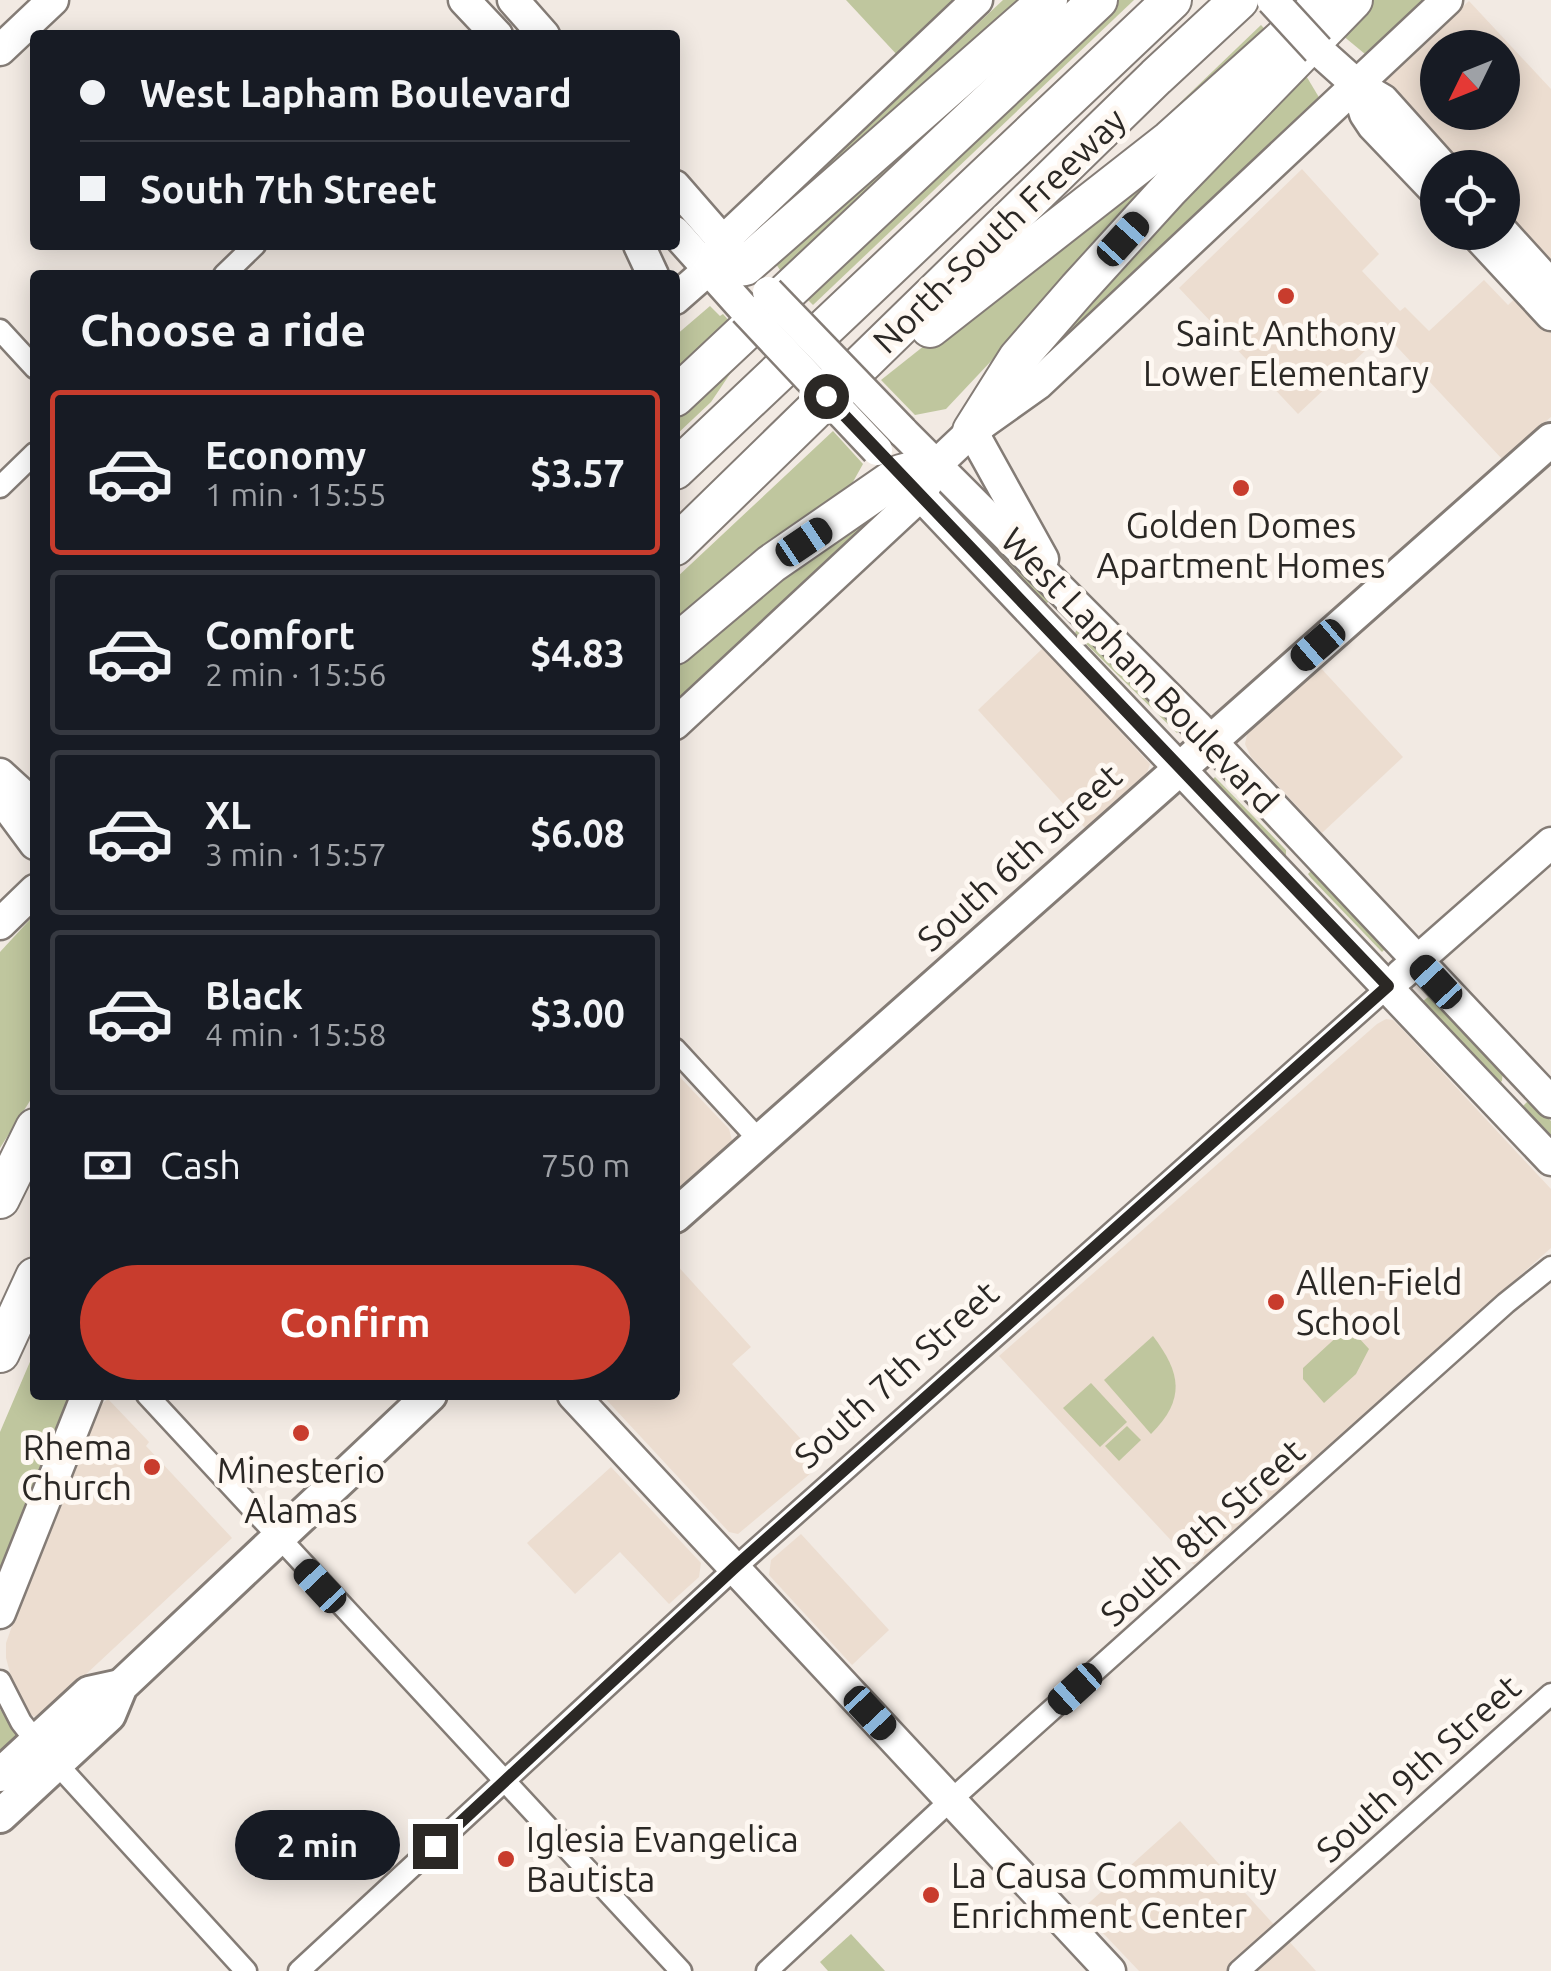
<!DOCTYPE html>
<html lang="en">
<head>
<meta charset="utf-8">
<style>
	body { margin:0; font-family:Ubuntu,sans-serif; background:#242831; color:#f1f3f6; height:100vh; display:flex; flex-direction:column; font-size:38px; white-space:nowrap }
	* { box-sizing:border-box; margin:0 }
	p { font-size:32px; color:#9ea1a6 }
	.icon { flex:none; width:55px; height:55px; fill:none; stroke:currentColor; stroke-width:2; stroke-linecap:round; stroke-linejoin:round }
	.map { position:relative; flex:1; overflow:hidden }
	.panel { position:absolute; left:30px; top:270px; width:650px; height:1130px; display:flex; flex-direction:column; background:#171b24; border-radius:10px; box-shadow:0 5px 25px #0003 }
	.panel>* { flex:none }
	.banner { position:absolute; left:30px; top:30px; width:650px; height:220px; border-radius:10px; box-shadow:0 5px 25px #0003; display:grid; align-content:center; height:220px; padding:0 50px; background:#171b24 }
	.needle { width:65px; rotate:227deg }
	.controls { position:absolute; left:1420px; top:30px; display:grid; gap:20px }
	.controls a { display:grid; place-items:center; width:100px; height:100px; border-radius:50%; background:#171b24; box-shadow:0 5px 25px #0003; font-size:50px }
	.end { position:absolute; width:45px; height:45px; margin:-22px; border:12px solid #2b2825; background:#fff; box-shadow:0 0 0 5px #fff }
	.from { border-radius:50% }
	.bubble { position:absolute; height:70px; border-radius:35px; background:#171b24; box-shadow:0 5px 25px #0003; font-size:32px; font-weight:700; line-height:70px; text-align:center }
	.car { position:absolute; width:30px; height:60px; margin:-30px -15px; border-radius:12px; box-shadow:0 0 8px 2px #0007; background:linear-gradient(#222 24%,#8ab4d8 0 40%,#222 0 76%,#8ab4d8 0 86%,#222 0) }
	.banner b { display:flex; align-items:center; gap:35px; height:95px; font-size:38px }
	.banner b+b { border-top:2px solid #363941 }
	.banner i { width:25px; height:25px; background:#f1f3f6 }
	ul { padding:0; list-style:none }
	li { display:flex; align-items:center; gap:30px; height:165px; margin:0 20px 15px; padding:0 30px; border:5px solid #363941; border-radius:10px }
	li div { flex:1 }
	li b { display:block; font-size:38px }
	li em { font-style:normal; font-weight:700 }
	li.on { border-color:#c83c2d }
	li>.icon { width:90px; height:90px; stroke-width:1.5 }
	h2 { padding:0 50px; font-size:45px; line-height:120px }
	.pay { display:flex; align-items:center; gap:25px; height:110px; padding:0 50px; font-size:38px }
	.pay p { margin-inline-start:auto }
	.button { display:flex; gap:20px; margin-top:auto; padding:20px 50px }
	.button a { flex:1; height:115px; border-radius:60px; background:#c83c2d; color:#fff; font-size:40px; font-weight:700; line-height:115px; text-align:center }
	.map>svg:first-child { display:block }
	.built { fill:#ecddd0; fill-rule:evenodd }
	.green { fill:#bfc69e }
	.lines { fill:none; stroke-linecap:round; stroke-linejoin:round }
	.street-casing { stroke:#847c76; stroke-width:25 }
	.secondary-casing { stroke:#847c76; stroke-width:35 }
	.primary-casing { stroke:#847c76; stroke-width:38 }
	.highway-casing { stroke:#847c76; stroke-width:42 }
	.street { stroke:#fff; stroke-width:20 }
	.secondary { stroke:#fff; stroke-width:30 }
	.primary { stroke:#fff; stroke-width:32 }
	.highway { stroke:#fff; stroke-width:38 }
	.secondary-bridge-casing { stroke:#847c76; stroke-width:35; stroke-linecap:butt }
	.secondary-bridge { stroke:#fff; stroke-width:30 }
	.route { stroke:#2b2825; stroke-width:12 }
	.poi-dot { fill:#c83c2d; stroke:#fef8f2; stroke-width:4 }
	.labels { text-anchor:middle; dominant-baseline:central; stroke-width:10; stroke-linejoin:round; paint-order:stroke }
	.street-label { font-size:35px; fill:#2b2825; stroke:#fef8f2 }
	.poi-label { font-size:35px; fill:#2b2825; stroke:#fef8f2 }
</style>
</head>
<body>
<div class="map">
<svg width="1551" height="1971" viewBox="0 0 1551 1971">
	<rect width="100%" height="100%" fill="#f2eae3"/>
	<g class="built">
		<path d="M1469,1L1551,89V272L1503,220L1502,168L1453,167L1383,85L1387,76ZM1438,48H1502V112H1438Z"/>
		<path d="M1302,169L1379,254L1362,271L1400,311L1405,307L1429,331L1484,280L1508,305L1521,293L1551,325V417L1502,459L1384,333L1298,414L1179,288Z"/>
		<path d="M1043,648L1150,764L1146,776L1086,829L978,710Z"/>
		<path d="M1318,665L1403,757L1322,833L1251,757L1245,744L1248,730Z"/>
		<path d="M1386,1019L1393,1020L1401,1028L1551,1189V1248L1194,1565L999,1356L1377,1024Z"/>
		<path d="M675,1072L729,1129L732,1140L729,1146L679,1189L675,1185Z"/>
		<path d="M675,1263L751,1347L732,1364L823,1463L738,1534L729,1532L602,1395H675Z"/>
		<path d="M108,1399L149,1442L146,1446L232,1538L39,1718L30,1715L16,1695L6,1658V1643L41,1544L96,1409Z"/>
		<path d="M611,1467L701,1563L699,1577L669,1604L620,1552L575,1594L527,1543Z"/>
		<path d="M801,1534L889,1630L852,1665L769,1575L771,1560Z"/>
		<path d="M1180,1821L1316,1971H1139L1081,1910Z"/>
	</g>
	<g class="green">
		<path d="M846,0H959L899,57Z"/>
		<path d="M1003,0H1038L784,212L781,208Z"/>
		<path d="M1063,0H1086L784,276L776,264L855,196Z"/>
		<path d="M1111,0H1134L813,305L801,293Z"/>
		<path d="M1364,0H1423L1365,54L1336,30Z"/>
		<path d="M1261,25L1272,37L1141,140Z"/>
		<path d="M1305,74L1320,99L1033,369L1149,226Z"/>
		<path d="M1211,118L1136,207L946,409L915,415L881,380Z"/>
		<path d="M710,306L720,316L723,314L736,329L675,387V336Z"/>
		<path d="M754,347L734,368L711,402L675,436V418Z"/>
		<path d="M833,431L863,464L849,489L749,555L675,624V579Z"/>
		<path d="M958,502L1045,591L1049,601L1046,604L1037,601L950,511Z"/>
		<path d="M861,526L865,529L675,710V664C732,610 797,568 861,526Z"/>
		<path d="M1078,627L1180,729L1177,733L1075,633Z"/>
		<path d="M1215,777L1286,850V857L1211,781Z"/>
		<path d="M1313,869L1386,948L1382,952L1311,878L1308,874Z"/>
		<path d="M35,914V1093L0,1148V952Z"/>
		<path d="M1428,997L1435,1000L1503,1070L1502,1081L1498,1084L1422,1002Z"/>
		<path d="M1529,1100L1551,1121V1148L1519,1110Z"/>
		<path d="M1342,1332L1355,1339L1358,1337L1369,1349L1356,1374L1324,1403L1303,1379V1368Z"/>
		<path d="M1153,1336C1181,1373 1186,1399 1151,1434L1104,1380Z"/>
		<path d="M35,1350V1395H74L0,1579V1432Z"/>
		<path d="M1091,1383L1127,1422L1100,1447L1063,1408Z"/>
		<path d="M1127,1426L1141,1440L1119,1461L1105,1446Z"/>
		<path d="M0,1709L21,1737L0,1757Z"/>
		<path d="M851,1934L885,1971H828L820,1962Z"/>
	</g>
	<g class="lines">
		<defs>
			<g id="street">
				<path d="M224,275L255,245"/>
				<path d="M0,330L35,368"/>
				<path d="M0,487L35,453"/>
				<path d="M675,1049L760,1141"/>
				<path d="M147,1395L681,1971"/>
				<path d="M0,1681L21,1722L36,1741L246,1971"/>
				<path d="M299,1971L735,1568L1388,987"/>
				<path d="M767,1971L951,1800L1506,1303L1551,1267"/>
				<path d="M1239,1971L1551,1694"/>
			</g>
			<g id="secondary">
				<path d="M464,0L497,35"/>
				<path d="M513,0L544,35"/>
				<path d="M0,50L53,0"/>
				<path d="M1318,50L1356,84L1383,100L1444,168"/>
				<path d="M1356,84L1365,114L1373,126L1438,194"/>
				<path d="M675,186L736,256"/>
				<path d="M1502,231L1551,285"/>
				<path d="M675,232L745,310"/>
				<path d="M1474,232L1551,315"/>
				<path d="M639,245L653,275"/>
				<path d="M675,299L708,270L723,241L977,0"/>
				<path d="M902,431L1196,725L1551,1102"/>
				<path d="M972,431L1043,559"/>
				<path d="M907,481L1551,1160"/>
				<path d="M675,724L921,495L936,465L972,431L1038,384L1447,0"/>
				<path d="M0,774L35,806"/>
				<path d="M0,797L35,844"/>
				<path d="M0,924L35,890"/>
				<path d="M1401,975L1551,843"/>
				<path d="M573,1395L1110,1971"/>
				<path d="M0,1613L87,1395"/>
			</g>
			<g id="primary">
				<path d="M675,1216L1551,440"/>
				<path d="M0,1775L89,1693L121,1686"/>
				<path d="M0,1816L109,1715L121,1686L430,1395"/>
			</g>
			<g id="highway">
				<path d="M708,270L745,266L1048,0"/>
				<path d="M930,328L1170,140L1326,0"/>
				<path d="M675,397L1098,0"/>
				<path d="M972,431L1018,358L1078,289L1169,189L1353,0"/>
				<path d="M675,470L1172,0"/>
				<path d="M675,546L1156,77L1239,0"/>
				<path d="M675,645L771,564L901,474L936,465"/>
				<path d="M0,1199L35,1128"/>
				<path d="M0,1353L35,1277"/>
			</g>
		</defs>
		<use href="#street" class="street-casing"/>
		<use href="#secondary" class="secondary-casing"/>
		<use href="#primary" class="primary-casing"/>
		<use href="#highway" class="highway-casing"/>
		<use href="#street" class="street"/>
		<use href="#secondary" class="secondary"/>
		<use href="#primary" class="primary"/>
		<use href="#highway" class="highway"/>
		<defs>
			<g id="secondary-bridge">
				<path d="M1272,0L1318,50"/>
				<path d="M768,292L902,431"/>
				<path d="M745,310L877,450"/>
			</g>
		</defs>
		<use href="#secondary-bridge" class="secondary-bridge-casing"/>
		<use href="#secondary-bridge" class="secondary-bridge"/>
	</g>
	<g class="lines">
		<path class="route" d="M435,1846L734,1568L1388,986L826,396"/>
	</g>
	<g class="poi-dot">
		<circle cx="1286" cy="296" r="10"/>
		<circle cx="1241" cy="488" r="10"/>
		<circle cx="1276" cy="1302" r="10"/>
		<circle cx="301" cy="1433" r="10"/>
		<circle cx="152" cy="1467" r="10"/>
		<circle cx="506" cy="1859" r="10"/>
		<circle cx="931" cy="1895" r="10"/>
	</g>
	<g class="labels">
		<g class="street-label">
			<text transform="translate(999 230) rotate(-44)">North-South Freeway</text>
			<text transform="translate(1140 670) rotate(46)">West Lapham Boulevard</text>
			<text transform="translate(1019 857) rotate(-42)">South 6th Street</text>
			<text transform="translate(896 1374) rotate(-42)">South 7th Street</text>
			<text transform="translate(1202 1532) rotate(-42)">South 8th Street</text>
			<text transform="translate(1418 1768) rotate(-42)">South 9th Street</text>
		</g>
		<g class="poi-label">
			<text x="1286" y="333">Saint Anthony<tspan x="1286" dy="40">Lower Elementary</tspan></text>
			<text x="1241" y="525">Golden Domes<tspan x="1241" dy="40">Apartment Homes</tspan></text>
			<text x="1296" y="1282" text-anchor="start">Allen-Field<tspan x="1296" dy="40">School</tspan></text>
			<text x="132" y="1447" text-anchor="end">Rhema<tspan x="132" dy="40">Church</tspan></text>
			<text x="301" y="1470">Minesterio<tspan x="301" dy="40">Alamas</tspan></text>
			<text x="526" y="1839" text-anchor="start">Iglesia Evangelica<tspan x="526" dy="40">Bautista</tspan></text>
			<text x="951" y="1875" text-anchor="start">La Causa Community<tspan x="951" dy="40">Enrichment Center</tspan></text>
		</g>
	</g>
</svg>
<div class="controls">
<a><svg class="needle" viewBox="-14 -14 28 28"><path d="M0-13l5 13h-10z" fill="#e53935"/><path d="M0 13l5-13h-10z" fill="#9ea1a6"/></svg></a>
<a><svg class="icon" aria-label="locate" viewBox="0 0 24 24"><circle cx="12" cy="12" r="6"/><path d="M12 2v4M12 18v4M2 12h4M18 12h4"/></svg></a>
</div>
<i class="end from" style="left:826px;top:396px"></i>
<i class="end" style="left:435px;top:1846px"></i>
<div class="bubble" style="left:235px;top:1810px;width:165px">2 min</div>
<i class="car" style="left:1123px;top:239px;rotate:42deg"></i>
<i class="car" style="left:804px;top:542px;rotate:56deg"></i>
<i class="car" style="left:1318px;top:645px;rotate:229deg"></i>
<i class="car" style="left:1436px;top:982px;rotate:317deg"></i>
<i class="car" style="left:320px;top:1586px;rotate:317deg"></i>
<i class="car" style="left:1075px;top:1689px;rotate:228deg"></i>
<i class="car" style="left:870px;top:1713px;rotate:137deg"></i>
<div class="banner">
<b><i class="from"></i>West Lapham Boulevard</b>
<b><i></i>South 7th Street</b>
</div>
<section class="panel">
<h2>Choose a ride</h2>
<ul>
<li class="on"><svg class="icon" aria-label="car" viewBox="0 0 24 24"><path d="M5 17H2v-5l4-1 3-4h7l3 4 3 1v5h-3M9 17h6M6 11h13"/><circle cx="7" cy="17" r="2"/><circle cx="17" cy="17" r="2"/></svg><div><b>Economy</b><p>1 min · 15:55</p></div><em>$3.57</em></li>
<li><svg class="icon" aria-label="car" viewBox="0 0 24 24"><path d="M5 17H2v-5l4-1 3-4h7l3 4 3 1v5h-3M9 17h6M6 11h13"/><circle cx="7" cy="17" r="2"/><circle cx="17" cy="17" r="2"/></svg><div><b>Comfort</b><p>2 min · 15:56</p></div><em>$4.83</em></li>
<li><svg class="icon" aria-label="car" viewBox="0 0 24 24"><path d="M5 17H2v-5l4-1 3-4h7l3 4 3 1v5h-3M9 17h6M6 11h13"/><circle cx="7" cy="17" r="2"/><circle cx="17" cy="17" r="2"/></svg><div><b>XL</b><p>3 min · 15:57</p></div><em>$6.08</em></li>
<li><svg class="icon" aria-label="car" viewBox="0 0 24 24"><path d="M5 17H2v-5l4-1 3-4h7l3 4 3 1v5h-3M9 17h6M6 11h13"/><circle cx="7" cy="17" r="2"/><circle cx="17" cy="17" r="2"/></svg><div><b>Black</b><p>4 min · 15:58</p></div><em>$3.00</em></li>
</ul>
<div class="pay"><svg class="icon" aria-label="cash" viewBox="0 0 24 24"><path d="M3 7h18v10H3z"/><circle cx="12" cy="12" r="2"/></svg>Cash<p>750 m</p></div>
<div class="button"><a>Confirm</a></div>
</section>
</div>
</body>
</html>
